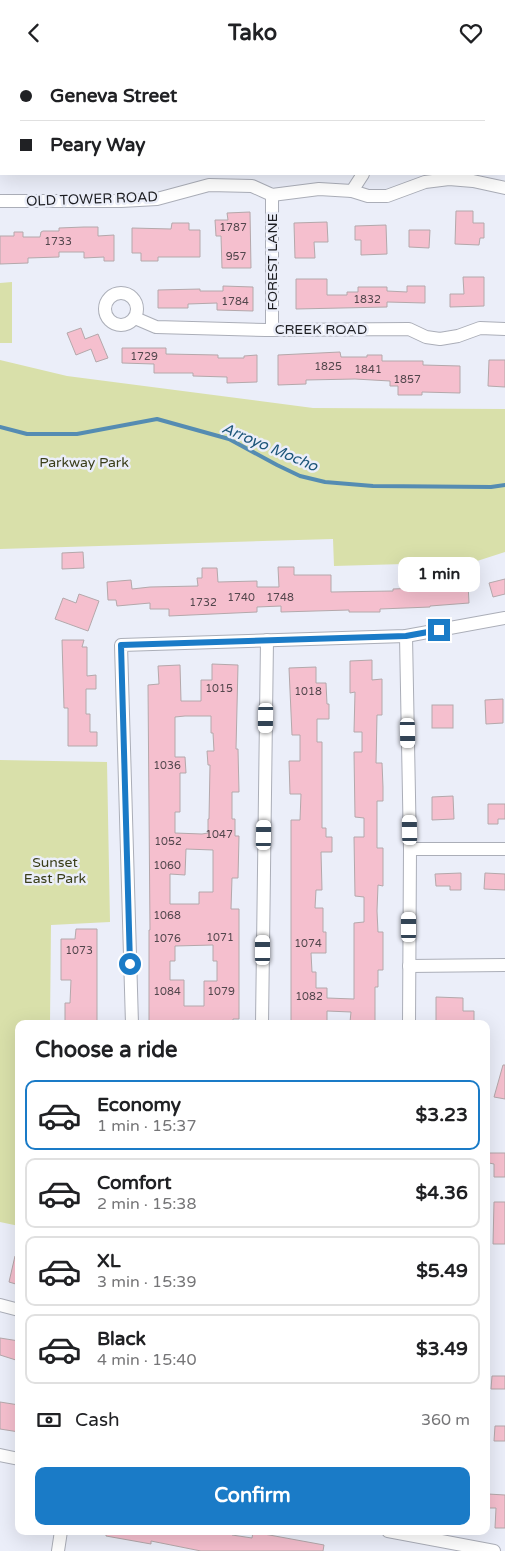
<!DOCTYPE html>
<html lang="en">
<head>
<meta charset="utf-8">
<style>
	body { margin:0; font-family:"Varela Round",sans-serif; background:#f2f2f2; color:#202124; height:100vh; display:flex; flex-direction:column; font-size:19px; white-space:nowrap }
	* { box-sizing:border-box; margin:0 }
	p { font-size:16px; color:#757577 }
	.icon { flex:none; width:28px; height:28px; fill:none; stroke:currentColor; stroke-width:2; stroke-linecap:round; stroke-linejoin:round }
	.map { position:relative; flex:1; overflow:hidden }
	.sheet { position:absolute; left:15px; top:955px; width:475px; height:515px; display:flex; flex-direction:column; background:#fff; border-radius:10px; box-shadow:0 5px 20px #0002 }
	.sheet>* { flex:none }
	.guide { position:absolute; left:0px; top:0px; width:505px; height:110px; box-shadow:0 5px 20px #0002; display:grid; align-content:center; height:110px; padding:0 20px; background:#fff }
	.end { position:absolute; width:22px; height:22px; margin:-11px; border:6px solid #1a7bc7; background:#fff; box-shadow:0 0 0 2px #fff }
	.from { border-radius:50% }
	.bubble { position:absolute; height:35px; border-radius:10px; background:#fff; box-shadow:0 5px 20px #0002; font-size:16px; font-weight:700; line-height:35px; text-align:center }
	.car { position:absolute; width:15px; height:30px; margin:-15px -8px; border-radius:6px; box-shadow:0 0 4px 1px #0007; background:linear-gradient(#fff 24%,#345 0 40%,#fff 0 76%,#345 0 86%,#fff 0) }
	.guide b { display:flex; align-items:center; gap:18px; height:48px; font-size:19px }
	.guide b+b { border-top:1px solid #e0e0e0 }
	.guide i { width:12px; height:12px; background:#202124 }
	ul { padding:0; list-style:none }
	li { display:flex; align-items:center; gap:15px; height:70px; margin:0 10px 8px; padding:0 10px; border:2px solid #e0e0e0; border-radius:10px }
	li div { flex:1 }
	li b { display:block; font-size:19px }
	li em { font-style:normal; font-weight:700 }
	li.on { border-color:#1a7bc7 }
	li>.icon { width:45px; height:45px; stroke-width:1.5 }
	h2 { padding:0 20px; font-size:22px; line-height:60px }
	.pay { display:flex; align-items:center; gap:12px; height:55px; padding:0 20px; font-size:19px }
	.pay p { margin-inline-start:auto }
	.button { display:flex; gap:10px; margin-top:auto; padding:10px 20px }
	.button a { flex:1; height:58px; border-radius:10px; background:#1a7bc7; color:#fff; font-size:20px; font-weight:700; line-height:58px; text-align:center }
	header { display:flex; justify-content:space-between; align-items:center; height:65px; padding:0 20px; background:#fff; font-size:22px; font-weight:700 }
	.map>svg:first-child { display:block }
	.green { fill:#d9e0aa }
	.lines { fill:none; stroke-linecap:round; stroke-linejoin:round }
	.stream { stroke:#558cb2; stroke-width:4 }
	.building { fill:#f5bfce; stroke:#b4a8ab; fill-rule:evenodd }
	.minor-casing { stroke:#abaeb8; stroke-width:14 }
	.minor { stroke:#fff; stroke-width:12 }
	.route { stroke:#1a7bc7; stroke-width:6 }
	.labels { text-anchor:middle; dominant-baseline:central; stroke-width:5; stroke-linejoin:round; paint-order:stroke }
	.number-label { font-size:11px; fill:#52464c }
	.street-label { font-size:14px; fill:#1c1d21; stroke:#ebeef9 }
	.park-label { font-size:14px; fill:#3a3e1a; stroke:#ebeef9 }
	.water-label { font-size:15px; font-style:italic; fill:#1d567a; stroke:#ebeef9 }
</style>
</head>
<body>
<header><svg class="icon" aria-label="back" viewBox="0 0 24 24"><path d="M15 5l-7 7 7 7"/></svg>Tako<svg class="icon" aria-label="heart" viewBox="0 0 24 24"><path d="M12 20l-8-8c-3-5 5-10 8-4 3-6 11-1 8 4z"/></svg></header>
<div class="map">
<svg width="505" height="1486" viewBox="0 0 505 1486">
	<rect width="100%" height="100%" fill="#ebeef9"/>
	<g class="green">
		<path d="M12,217V278H0V218Z"/>
		<path d="M0,295L67,311L313,343L505,344V487L474,497L334,501L333,474L0,484Z"/>
		<path d="M0,695L107,697L110,857L51,860L50,959H19V1161L0,1157Z"/>
	</g>
	<g class="lines">
		<path class="stream" d="M0,362L27,369H77L157,354L229,374L277,400L300,411L325,417L373,421L491,422L505,420"/>
	</g>
	<g class="building">
		<path d="M456,146H473V158H484V173H480L479,180L455,179Z"/>
		<path d="M250,147L251,203H222L221,171H216L215,155H228L227,148Z"/>
		<path d="M327,157L328,177H314L315,193H295L294,158Z"/>
		<path d="M172,158H189V165H200V192H158V196H141V188H132V163L171,164Z"/>
		<path d="M386,160L387,189L361,190V175H355V161Z"/>
		<path d="M84,162H98V171L114,170V196H104V192L84,193V187H59V192L28,193V198L0,199V171H14V167H23V172H40L41,167L43,166H59V163Z"/>
		<path d="M409,165H430L429,183L409,182Z"/>
		<path d="M463,212H484V241L450,242V229H464Z"/>
		<path d="M296,214H327V230H347V227H358V222H387V226L407,227V221H425V238L387,237V242L296,244Z"/>
		<path d="M223,221L253,222V246L217,245V238L188,239V243H158V225L200,224V226H223Z"/>
		<path d="M81,263L85,274L98,269L108,293L96,297L91,284L76,290L67,268Z"/>
		<path d="M122,283H166V289L218,290V293H244V291L257,290V317L227,318V312L193,311V308H154V299L122,298Z"/>
		<path d="M340,287L341,292H367V290H382V296H423V300L460,301V328L422,327V330H398V321H390V316L355,314L306,315V319L278,320V290Z"/>
		<path d="M489,295H505V322L488,321Z"/>
		<path d="M83,487L84,503L62,504V488Z"/>
		<path d="M278,502H294V510H331V527L393,526V524L443,522L468,519L469,538L430,541V542L380,544V547H349V545L281,547V541L257,542V547L169,551V544H150V538L117,541L116,535H108L107,517L131,515L132,524L150,522L198,521L197,513H202V503H217L218,517L257,516V522H279Z"/>
		<path d="M505,514V529L493,532L489,518Z"/>
		<path d="M79,529L99,536L88,566L55,554L63,533L76,538Z"/>
		<path d="M62,575H84L82,582H87V611L96,610V624H86V649H90V667H97V681H68V643H64Z"/>
		<path d="M372,595V615L382,614V650H377L376,698H382L383,722V736H377V783H383V821L378,820L377,846L378,867H383V905H378V922H375V959L350,957L351,947L327,946V959H291V755H300L301,729H290L289,696H300V670H292L289,603L316,602V618H326L327,639H329V654H317V677H322V763H326V772H332V787H321L322,825H316L315,843H323V867H326V888H311L312,907H316V923H327V933L354,934V858L364,857V832L355,831L354,772H364V753L355,752L354,687H362V667H354L355,627L350,628V596Z"/>
		<path d="M212,599L238,600L236,684H238L239,727H232V754H235V771H239L238,813H232L231,844H239V954H233V959H206L203,958V956L149,959V865H150L148,620L159,619L158,601L180,600L181,636H201V615H212ZM185,651H211V668H213L214,686H207L208,700H210L209,754H208V768L202,769L175,768V747H180V708H186L185,692H175V652ZM186,784L213,785V827H199V839H170V809L185,810ZM213,880V896H217V916H204V941H184V915H170V896H175V881Z"/>
		<path d="M503,634V658L486,659L485,635Z"/>
		<rect x="432" y="640" width="21" height="23"/>
		<path d="M453,731L454,754L432,755V732Z"/>
		<path d="M488,739H505V754H498V759H488Z"/>
		<path d="M461,808V825H450V821H436L435,809Z"/>
		<path d="M485,808L505,809V825L484,824Z"/>
		<path d="M76,864H97V959H65V938H70L71,915H61V874H75Z"/>
		<path d="M436,932L463,933V946H474V959H436Z"/>
		<path d="M503,1000H505V1034L494,1032Z"/>
		<path d="M489,1088H505V1112H494V1099L489,1098Z"/>
		<path d="M494,1137H505V1179H493Z"/>
		<path d="M15,1191H19V1220L9,1217Z"/>
		<path d="M0,1273L19,1276V1296L0,1290Z"/>
		<path d="M492,1311H505V1324H491Z"/>
		<path d="M0,1337L19,1340V1367L0,1364Z"/>
		<path d="M495,1361H505V1376H494Z"/>
		<path d="M488,1429L505,1430V1463H495L496,1443H488Z"/>
		<path d="M106,1466H233L232,1470L252,1473L253,1467L324,1480L323,1486H201L151,1476V1479L106,1471Z"/>
	</g>
	<g class="lines">
		<defs>
			<g id="minor">
				<path d="M390,0V1"/>
				<path d="M352,126L363,109"/>
				<path d="M0,136H121L157,134L209,120L252,121L272,130L319,124L352,126L368,131H387L425,117L449,114L473,116L505,123"/>
				<circle cx="121" cy="244" r="16"/>
				<path d="M135,253L156,262L266,265L409,264L426,272L440,274L458,271L480,263L505,264"/>
				<path d="M272,265V130"/>
				<path d="M406,571L410,784L409,959"/>
				<path d="M410,784H505"/>
				<path d="M409,901L505,900"/>
				<path d="M132,959L121,580L406,571L505,553"/>
				<path d="M262,959L267,575"/>
				<path d="M0,1240L19,1245"/>
				<path d="M0,1390L19,1394"/>
				<path d="M388,1466L494,1486"/>
				<path d="M58,1486L61,1466"/>
			</g>
		</defs>
		<use href="#minor" class="minor-casing"/>
		<use href="#minor" class="minor"/>
	</g>
	<g class="lines">
		<path class="route" d="M130,899L121,580L406,571L439,565"/>
	</g>
	<g class="labels">
		<g class="number-label">
			<text x="233" y="162">1787</text>
			<text x="58" y="176">1733</text>
			<text x="236" y="191">957</text>
			<text x="367" y="234">1832</text>
			<text x="235" y="236">1784</text>
			<text x="144" y="291">1729</text>
			<text x="328" y="301">1825</text>
			<text x="368" y="304">1841</text>
			<text x="407" y="314">1857</text>
			<text x="241" y="532">1740</text>
			<text x="280" y="532">1748</text>
			<text x="203" y="537">1732</text>
			<text x="219" y="623">1015</text>
			<text x="308" y="626">1018</text>
			<text x="167" y="700">1036</text>
			<text x="219" y="769">1047</text>
			<text x="168" y="776">1052</text>
			<text x="167" y="800">1060</text>
			<text x="167" y="850">1068</text>
			<text x="220" y="872">1071</text>
			<text x="167" y="873">1076</text>
			<text x="308" y="878">1074</text>
			<text x="79" y="885">1073</text>
			<text x="167" y="926">1084</text>
			<text x="221" y="926">1079</text>
			<text x="309" y="931">1082</text>
		</g>
		<g class="street-label">
			<text transform="translate(92 134) rotate(-2)">OLD TOWER ROAD</text>
			<text transform="translate(272 197) rotate(-90)">FOREST LANE</text>
			<text x="321" y="264">CREEK ROAD</text>
		</g>
		<g class="park-label">
			<text x="84" y="397">Parkway Park</text>
			<text x="55" y="797">Sunset<tspan x="55" dy="16">East Park</tspan></text>
		</g>
		<g class="water-label">
			<text transform="translate(270 382) rotate(23)">Arroyo Mocho</text>
		</g>
	</g>
</svg>
<i class="end from" style="left:130px;top:899px"></i>
<i class="end" style="left:439px;top:565px"></i>
<div class="bubble" style="left:398px;top:492px;width:82px">1 min</div>
<i class="car" style="left:266px;top:653px;rotate:181deg"></i>
<i class="car" style="left:408px;top:668px;rotate:179deg"></i>
<i class="car" style="left:410px;top:765px;rotate:359deg"></i>
<i class="car" style="left:264px;top:770px;rotate:1deg"></i>
<i class="car" style="left:409px;top:862px;rotate:0deg"></i>
<i class="car" style="left:263px;top:885px;rotate:0deg"></i>
<div class="guide">
<b><i class="from"></i>Geneva Street</b>
<b><i></i>Peary Way</b>
</div>
<section class="sheet">
<h2>Choose a ride</h2>
<ul>
<li class="on"><svg class="icon" aria-label="car" viewBox="0 0 24 24"><path d="M5 17H2v-5l4-1 3-4h7l3 4 3 1v5h-3M9 17h6M6 11h13"/><circle cx="7" cy="17" r="2"/><circle cx="17" cy="17" r="2"/></svg><div><b>Economy</b><p>1 min · 15:37</p></div><em>$3.23</em></li>
<li><svg class="icon" aria-label="car" viewBox="0 0 24 24"><path d="M5 17H2v-5l4-1 3-4h7l3 4 3 1v5h-3M9 17h6M6 11h13"/><circle cx="7" cy="17" r="2"/><circle cx="17" cy="17" r="2"/></svg><div><b>Comfort</b><p>2 min · 15:38</p></div><em>$4.36</em></li>
<li><svg class="icon" aria-label="car" viewBox="0 0 24 24"><path d="M5 17H2v-5l4-1 3-4h7l3 4 3 1v5h-3M9 17h6M6 11h13"/><circle cx="7" cy="17" r="2"/><circle cx="17" cy="17" r="2"/></svg><div><b>XL</b><p>3 min · 15:39</p></div><em>$5.49</em></li>
<li><svg class="icon" aria-label="car" viewBox="0 0 24 24"><path d="M5 17H2v-5l4-1 3-4h7l3 4 3 1v5h-3M9 17h6M6 11h13"/><circle cx="7" cy="17" r="2"/><circle cx="17" cy="17" r="2"/></svg><div><b>Black</b><p>4 min · 15:40</p></div><em>$3.49</em></li>
</ul>
<div class="pay"><svg class="icon" aria-label="cash" viewBox="0 0 24 24"><path d="M3 7h18v10H3z"/><circle cx="12" cy="12" r="2"/></svg>Cash<p>360 m</p></div>
<div class="button"><a>Confirm</a></div>
</section>
</div>
</body>
</html>
